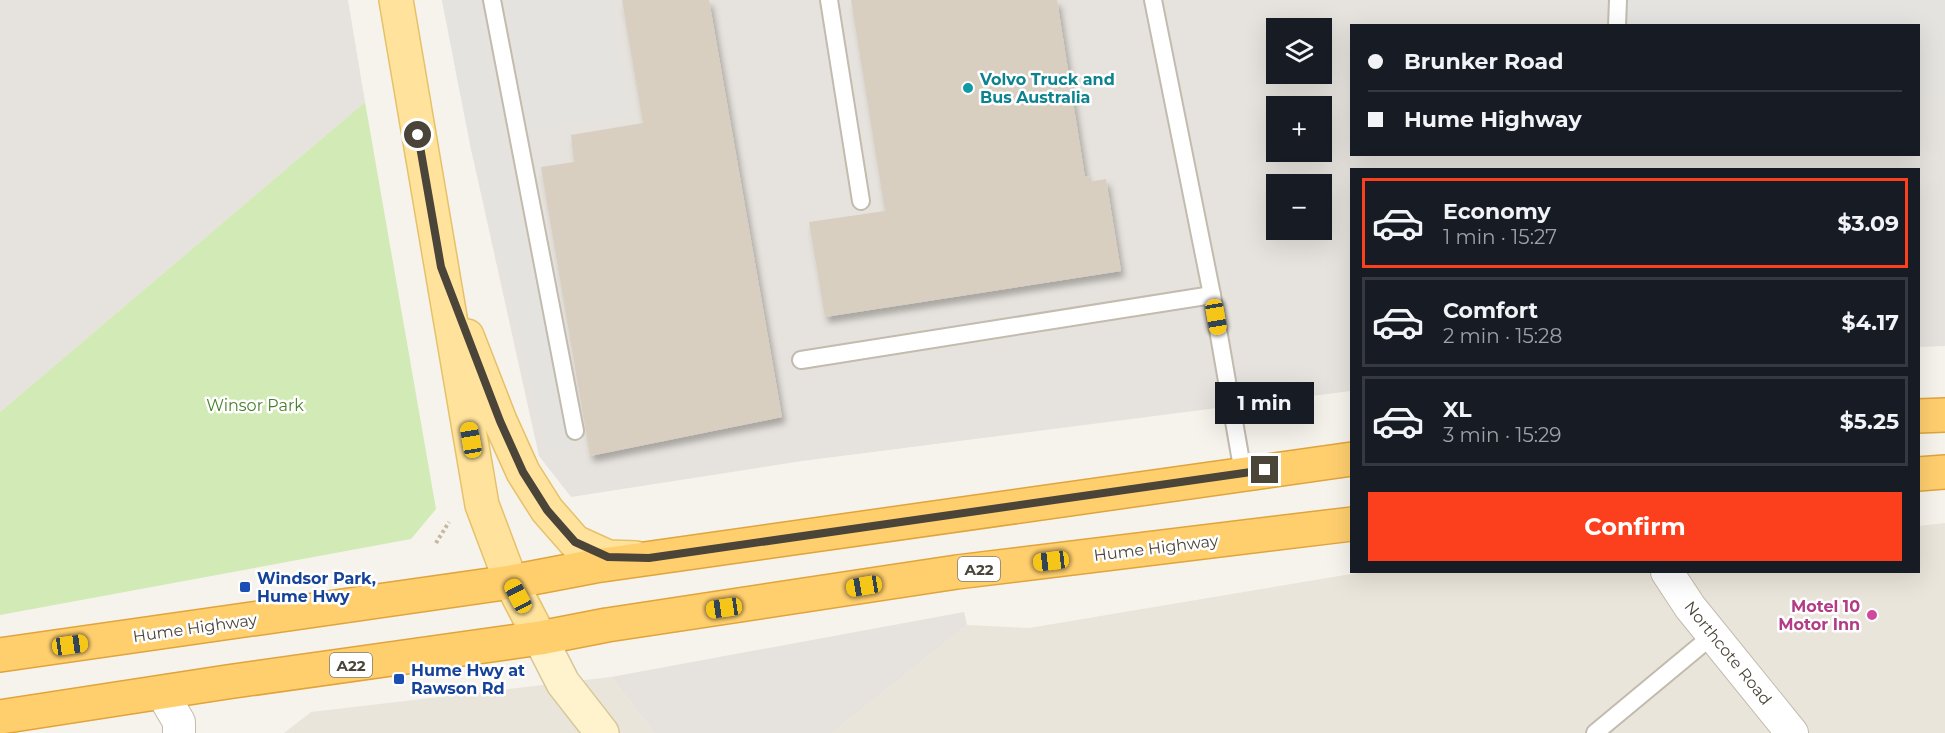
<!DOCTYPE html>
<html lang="en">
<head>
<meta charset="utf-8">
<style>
	body { margin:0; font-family:Montserrat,sans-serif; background:#20242c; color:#f1f3f6; height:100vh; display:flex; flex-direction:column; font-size:22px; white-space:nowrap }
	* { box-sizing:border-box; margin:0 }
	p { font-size:20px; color:#9ea1a6 }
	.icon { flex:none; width:33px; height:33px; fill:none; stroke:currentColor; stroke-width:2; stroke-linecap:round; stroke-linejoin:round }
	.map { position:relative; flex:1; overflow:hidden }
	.drawer { position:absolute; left:1350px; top:168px; width:570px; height:405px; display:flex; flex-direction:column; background:#171b24; border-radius:0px; box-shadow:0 6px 24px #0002 }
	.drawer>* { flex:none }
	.banner { position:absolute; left:1350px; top:24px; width:570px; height:132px; border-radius:0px; box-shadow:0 6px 24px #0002; display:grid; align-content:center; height:132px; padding:0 18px; background:#171b24 }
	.controls { position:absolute; left:1266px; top:18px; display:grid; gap:12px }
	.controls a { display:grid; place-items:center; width:66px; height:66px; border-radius:0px; background:#171b24; box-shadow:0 6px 24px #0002; font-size:30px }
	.end { position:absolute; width:27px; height:27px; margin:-14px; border:8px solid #4b4439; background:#fff; box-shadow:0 0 0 3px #fff }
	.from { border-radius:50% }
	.bubble { position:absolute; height:42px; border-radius:0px; background:#171b24; box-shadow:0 6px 24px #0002; font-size:20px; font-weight:700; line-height:42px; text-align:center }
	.car { position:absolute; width:18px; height:36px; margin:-18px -9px; border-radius:8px; box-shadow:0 0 4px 2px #0007; background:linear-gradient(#f5c518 24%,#345 0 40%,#f5c518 0 76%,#345 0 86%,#f5c518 0) }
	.banner b { display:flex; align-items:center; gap:21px; height:57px; font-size:22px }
	.banner b+b { border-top:2px solid #363941 }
	.banner i { width:15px; height:15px; background:#f1f3f6 }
	ul { padding:10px 0 0; list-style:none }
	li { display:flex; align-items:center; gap:18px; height:90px; margin:0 12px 9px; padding:0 6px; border:3px solid #363941; border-radius:0px }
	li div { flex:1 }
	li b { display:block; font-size:22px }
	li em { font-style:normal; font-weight:700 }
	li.active { border-color:#fc3f1d }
	li>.icon { width:54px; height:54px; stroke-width:1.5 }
	.button { display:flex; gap:12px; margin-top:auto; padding:12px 18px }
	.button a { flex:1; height:69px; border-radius:0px; background:#fc3f1d; color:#fff; font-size:24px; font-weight:700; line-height:69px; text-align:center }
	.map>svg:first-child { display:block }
	.residential { fill:#eae5da }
	.industrial { fill:#e6e2dd; fill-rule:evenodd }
	.green { fill:#d2eab5 }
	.parking { fill:#e5e3e0 }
	.building { fill:#d8cfc1; filter:url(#shadow) }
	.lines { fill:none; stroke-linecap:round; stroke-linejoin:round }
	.lane-casing { stroke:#c2bbae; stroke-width:20 }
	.street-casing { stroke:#c2bbae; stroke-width:34 }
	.secondary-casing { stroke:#d6c79b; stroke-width:36 }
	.primary-casing { stroke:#e6c16a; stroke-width:36 }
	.highway-casing { stroke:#e0a43c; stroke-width:36 }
	.path { stroke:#c4b79f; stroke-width:4; stroke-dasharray:3 3; stroke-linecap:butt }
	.lane { stroke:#fff; stroke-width:16 }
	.street { stroke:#fff; stroke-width:32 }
	.secondary { stroke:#fff3cd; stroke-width:33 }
	.primary { stroke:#ffe39c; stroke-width:33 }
	.highway { stroke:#ffcf6e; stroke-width:33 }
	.route { stroke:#4b4439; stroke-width:8 }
	.culture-dot { fill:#0f9aa8; stroke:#fff; stroke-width:2 }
	.transit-dot { fill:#1a4fb4; stroke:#fff; stroke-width:2 }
	.hotel-dot { fill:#d1479c; stroke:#fff; stroke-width:2 }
	.labels { text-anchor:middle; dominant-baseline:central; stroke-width:5; stroke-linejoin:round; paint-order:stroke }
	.shield { fill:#fff; stroke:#817c74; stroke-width:1.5 }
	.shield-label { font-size:15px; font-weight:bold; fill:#4b4439 }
	.culture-label { font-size:16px; font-weight:bold; fill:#0d838f; stroke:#fff; text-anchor:start }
	.park-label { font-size:16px; fill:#4a7f2a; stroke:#fff }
	.street-label { font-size:16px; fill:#4b4439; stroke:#fff }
	.transit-label { font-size:16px; font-weight:bold; fill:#164399; stroke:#fff; text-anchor:start }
	.hotel-label { font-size:16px; font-weight:bold; fill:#b23c85; stroke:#fff; text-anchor:end }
</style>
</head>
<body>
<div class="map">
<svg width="1945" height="733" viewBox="0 0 1945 733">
	<defs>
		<filter id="shadow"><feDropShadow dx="3.5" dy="6" stdDeviation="3" flood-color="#0004"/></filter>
	</defs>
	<rect width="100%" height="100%" fill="#f6f3ec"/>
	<g class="residential">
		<path d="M1945,523V733H832L967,625L1029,628L1363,572H1918L1919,526Z"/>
		<path d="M611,677L655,733H284L311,712Z"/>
	</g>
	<g class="industrial">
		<path d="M0,0H348L365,102L0,412Z"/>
		<path d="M442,0H1945V346L1919,347L1918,170H1352L1351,391L802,461L571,497L539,456L471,149ZM1352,26H1918V154H1352ZM1276,28H1322V74H1276ZM1276,106H1322V152H1276ZM1276,184H1322V230H1276Z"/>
		<path d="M964,612L967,625L832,733H655L611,677Z"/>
	</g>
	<path class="green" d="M365,102L436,509L411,539L0,615V412Z"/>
	<g class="parking">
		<path d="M442,0H477L504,144L571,448L550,453L471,149Z"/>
		<path d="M507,0H608L628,112L529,130Z"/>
		<path d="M1607,0H1945V96H1919L1918,26H1606Z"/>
	</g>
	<g class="building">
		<path d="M622,0H709L782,417L590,456L541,167L574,162L571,135L643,123Z"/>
		<path d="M851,0H1057L1085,177L1088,176L1089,182L1106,179L1121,271L825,317L809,222L885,211Z"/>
	</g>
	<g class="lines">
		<defs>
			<g id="lane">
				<path d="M492,0L575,431"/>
				<path d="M829,0L861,201"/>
				<path d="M1153,0L1212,295L1243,473"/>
				<path d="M1617,26L1618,0"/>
				<path d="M801,360L1212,295"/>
				<path d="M1595,733L1713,635"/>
			</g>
			<g id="street">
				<path d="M1667,572L1690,607L1792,733"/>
				<path d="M162,693L179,722V733"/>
			</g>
			<path id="secondary" d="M540,638L563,683L602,733"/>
			<g id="primary">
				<path d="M396,0L482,505L511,582L540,638"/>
				<path d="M467,336L500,421L523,472L547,510L575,542L608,557L636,558"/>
			</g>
			<g id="highway">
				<path d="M1918,416L1945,415"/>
				<path d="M1918,474L1945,472"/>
				<path d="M0,655L511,582L595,566L1352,459"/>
				<path d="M0,717L227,682L540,638L607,625L957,572L1352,524"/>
			</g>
		</defs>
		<use href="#lane" class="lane-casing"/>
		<use href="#street" class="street-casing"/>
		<use href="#secondary" class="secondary-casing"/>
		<use href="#primary" class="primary-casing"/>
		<use href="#highway" class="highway-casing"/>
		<path class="path" d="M436,543L449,522"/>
		<use href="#lane" class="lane"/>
		<use href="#street" class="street"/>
		<use href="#secondary" class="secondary"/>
		<use href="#primary" class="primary"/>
		<use href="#highway" class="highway"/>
	</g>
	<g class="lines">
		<path class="route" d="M418,135L441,267L500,421L523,472L547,510L575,542L608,557L649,558L1265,470"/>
	</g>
	<circle class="culture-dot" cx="968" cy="88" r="6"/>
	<g class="transit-dot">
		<rect x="239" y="581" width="12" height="12" rx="3"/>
		<rect x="393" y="673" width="12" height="12" rx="3"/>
	</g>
	<circle class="hotel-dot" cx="1872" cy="615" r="6"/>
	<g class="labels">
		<g class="shield">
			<rect x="958" y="557" width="42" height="24" rx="4.5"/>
			<rect x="330" y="653" width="42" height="24" rx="4.5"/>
		</g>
		<g class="shield-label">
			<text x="979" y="569">A22</text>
			<text x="351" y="665">A22</text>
		</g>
		<g class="culture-label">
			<text x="980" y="79">Volvo Truck and<tspan x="980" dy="18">Bus Australia</tspan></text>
		</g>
		<g class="park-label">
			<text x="255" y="405">Winsor Park</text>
		</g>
		<g class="street-label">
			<text transform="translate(1156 548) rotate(-7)">Hume Highway</text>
			<text transform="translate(195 628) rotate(-8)">Hume Highway</text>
			<text transform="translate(1728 653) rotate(51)">Northcote Road</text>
		</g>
		<g class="transit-label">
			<text x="257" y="578">Windsor Park,<tspan x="257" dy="18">Hume Hwy</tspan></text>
			<text x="411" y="670">Hume Hwy at<tspan x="411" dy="18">Rawson Rd</tspan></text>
		</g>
		<g class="hotel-label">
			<text x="1860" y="606">Motel 10<tspan x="1860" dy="18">Motor Inn</tspan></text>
		</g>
	</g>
</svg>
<div class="controls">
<a><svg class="icon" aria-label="layers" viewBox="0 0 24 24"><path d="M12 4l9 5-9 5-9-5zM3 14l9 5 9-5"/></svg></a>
<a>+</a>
<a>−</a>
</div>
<i class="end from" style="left:418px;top:135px"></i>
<i class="end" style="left:1265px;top:470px"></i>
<div class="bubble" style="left:1215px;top:382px;width:99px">1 min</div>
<i class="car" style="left:1216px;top:317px;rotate:170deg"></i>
<i class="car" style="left:471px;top:440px;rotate:350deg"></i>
<i class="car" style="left:1051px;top:561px;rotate:263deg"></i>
<i class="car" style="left:864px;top:586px;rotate:261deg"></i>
<i class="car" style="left:518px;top:596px;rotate:332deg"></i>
<i class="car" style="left:724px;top:608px;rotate:262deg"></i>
<i class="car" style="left:70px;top:645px;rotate:82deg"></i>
<div class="banner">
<b><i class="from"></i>Brunker Road</b>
<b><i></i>Hume Highway</b>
</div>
<section class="drawer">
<ul>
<li class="active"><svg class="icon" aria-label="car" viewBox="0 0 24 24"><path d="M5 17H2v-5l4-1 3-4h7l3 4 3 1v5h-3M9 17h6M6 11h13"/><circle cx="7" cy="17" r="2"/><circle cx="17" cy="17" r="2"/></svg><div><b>Economy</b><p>1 min · 15:27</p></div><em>$3.09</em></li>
<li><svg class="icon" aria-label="car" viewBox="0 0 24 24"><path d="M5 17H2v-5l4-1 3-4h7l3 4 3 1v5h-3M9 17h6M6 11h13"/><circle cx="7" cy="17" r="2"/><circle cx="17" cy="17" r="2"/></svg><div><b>Comfort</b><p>2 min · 15:28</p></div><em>$4.17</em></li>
<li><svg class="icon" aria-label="car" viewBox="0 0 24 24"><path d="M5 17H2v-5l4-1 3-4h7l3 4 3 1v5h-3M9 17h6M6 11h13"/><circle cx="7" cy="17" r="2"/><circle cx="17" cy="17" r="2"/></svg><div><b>XL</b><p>3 min · 15:29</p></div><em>$5.25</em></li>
</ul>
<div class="button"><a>Confirm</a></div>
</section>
</div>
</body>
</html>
